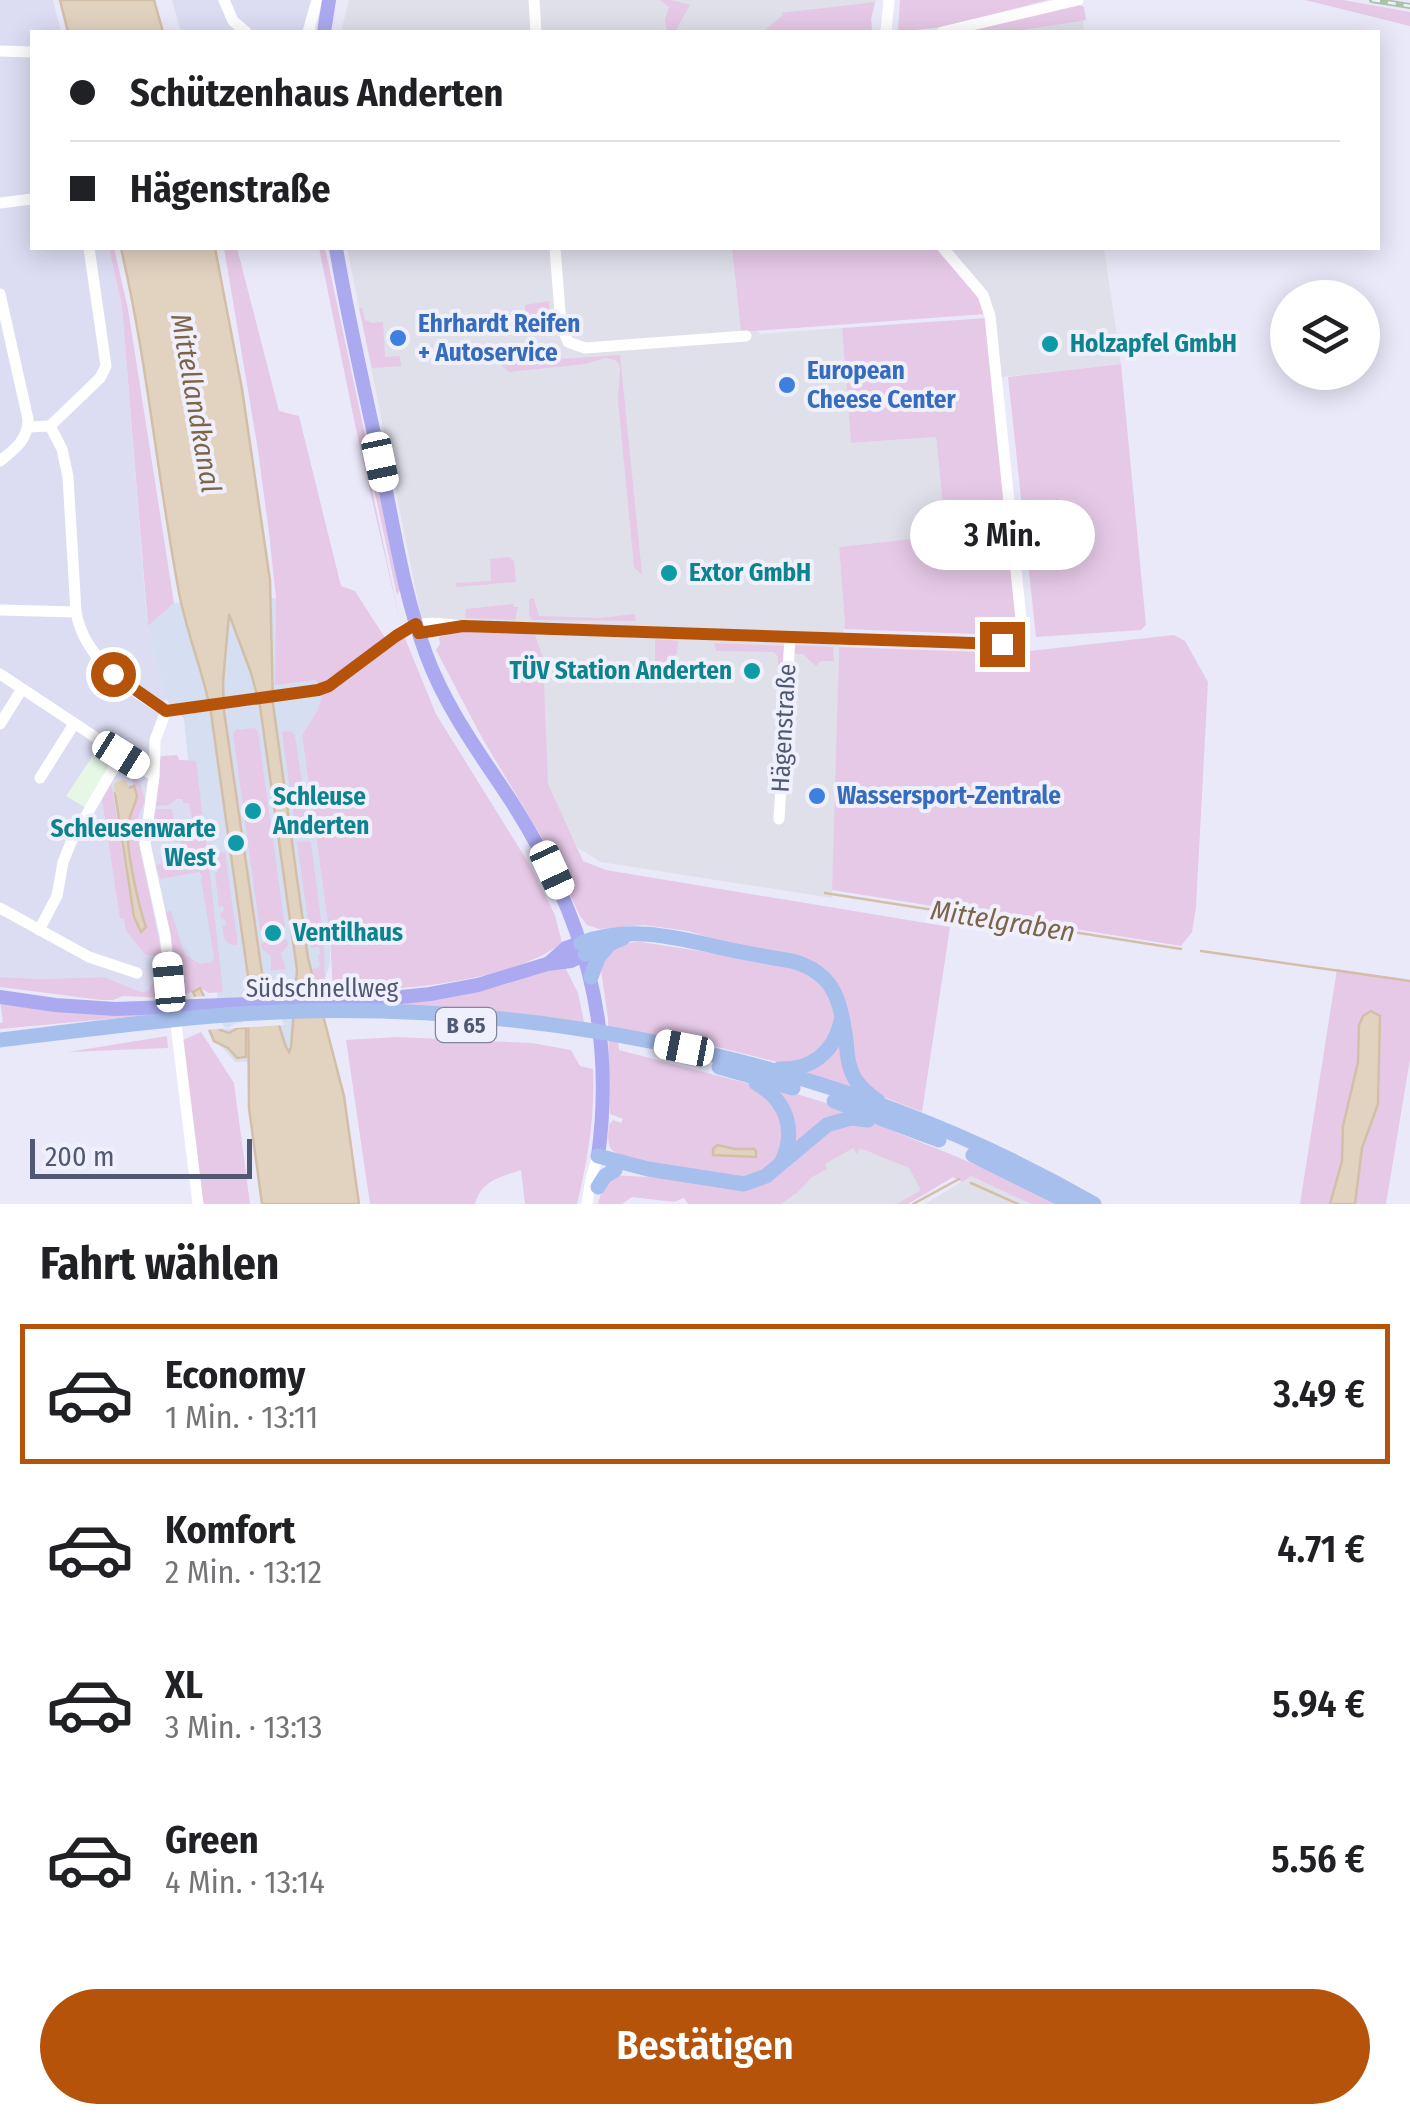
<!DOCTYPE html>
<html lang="de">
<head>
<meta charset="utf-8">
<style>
	body { margin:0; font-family:"Fira Sans Condensed",sans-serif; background:#f6f6f6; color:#202124; height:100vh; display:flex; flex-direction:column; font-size:38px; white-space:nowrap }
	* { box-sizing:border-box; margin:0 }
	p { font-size:32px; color:#757577 }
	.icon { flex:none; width:55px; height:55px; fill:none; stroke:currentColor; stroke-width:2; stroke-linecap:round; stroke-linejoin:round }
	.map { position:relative; height:1204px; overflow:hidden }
	.side { display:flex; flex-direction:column; background:#fff; flex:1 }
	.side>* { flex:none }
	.guide { position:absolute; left:30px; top:30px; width:1350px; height:220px; border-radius:0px; box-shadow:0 5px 25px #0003; display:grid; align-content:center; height:220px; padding:0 40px; background:#fff }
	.controls { position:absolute; left:1270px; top:280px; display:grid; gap:20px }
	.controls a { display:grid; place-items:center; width:110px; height:110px; border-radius:50%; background:#fff; box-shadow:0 5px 25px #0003; font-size:50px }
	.scale { position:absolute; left:30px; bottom:25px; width:222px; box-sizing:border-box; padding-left:10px; border:5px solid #505872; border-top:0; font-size:28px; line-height:35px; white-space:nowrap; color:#505872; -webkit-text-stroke:8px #f0f0fd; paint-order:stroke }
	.end { position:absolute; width:45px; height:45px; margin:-22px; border:12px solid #b45309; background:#fff; box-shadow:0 0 0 5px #fff }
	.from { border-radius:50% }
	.bubble { position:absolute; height:70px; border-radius:35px; background:#fff; box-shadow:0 5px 25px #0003; font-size:32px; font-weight:600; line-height:70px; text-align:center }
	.car { position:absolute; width:30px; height:60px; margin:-30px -15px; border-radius:12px; box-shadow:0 0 8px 2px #0007; background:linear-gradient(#fff 24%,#345 0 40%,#fff 0 76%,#345 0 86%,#fff 0) }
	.guide b { display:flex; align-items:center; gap:35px; height:95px; font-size:38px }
	.guide b+b { border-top:2px solid #e0e0e0 }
	.guide i { width:25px; height:25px; background:#202124 }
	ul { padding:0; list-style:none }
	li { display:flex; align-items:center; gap:30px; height:140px; margin:0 20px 15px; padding:0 20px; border:5px solid transparent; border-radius:0px }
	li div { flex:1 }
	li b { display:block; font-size:38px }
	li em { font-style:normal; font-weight:600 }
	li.current { border-color:#b45309 }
	li>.icon { width:90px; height:90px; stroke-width:1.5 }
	h2 { padding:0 40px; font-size:45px; line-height:120px }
	.action { display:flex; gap:20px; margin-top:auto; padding:20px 40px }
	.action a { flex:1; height:115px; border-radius:60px; background:#b45309; color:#fff; font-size:40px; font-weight:600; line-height:115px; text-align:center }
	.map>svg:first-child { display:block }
	.residential { fill:#dcddf3 }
	.commercial { fill:#d6def1 }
	.industrial { fill:#dfe0ea }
	.education { fill:#e6f7e6 }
	.green { fill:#e6c9e7 }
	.water { fill:#e2d2c0; stroke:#d3bfa7; stroke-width:2.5; fill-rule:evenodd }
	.pier { fill:#eae9fa }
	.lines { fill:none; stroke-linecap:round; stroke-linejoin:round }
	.stream { stroke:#d3bfa7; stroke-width:2.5 }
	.canal { stroke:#e2d2c0; stroke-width:8 }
	.minor { stroke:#fff; stroke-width:11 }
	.major { stroke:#abaaf1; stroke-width:14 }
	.highway { stroke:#a7bfed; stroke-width:15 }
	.rail-casing { stroke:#aac3a8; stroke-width:6 }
	.rail { stroke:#f0f0fd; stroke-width:2.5; stroke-dasharray:8; stroke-linecap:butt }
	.route { stroke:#b45309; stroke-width:12 }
	.shop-dot { fill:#3f7fe0; stroke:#f0f0fd; stroke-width:4 }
	.culture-dot { fill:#0f9aa8; stroke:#f0f0fd; stroke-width:4 }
	.labels { text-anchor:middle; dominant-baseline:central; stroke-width:8; stroke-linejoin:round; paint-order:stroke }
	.shield { fill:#f0f0fd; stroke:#80869c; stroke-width:2.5 }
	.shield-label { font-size:22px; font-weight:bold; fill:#505872 }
	.shop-label { font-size:25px; font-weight:bold; fill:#366cbe; stroke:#f0f0fd; text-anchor:start }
	.culture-label { font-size:25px; font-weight:bold; fill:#0d838f; stroke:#f0f0fd; text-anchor:start }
	.street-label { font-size:25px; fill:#505872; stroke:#f0f0fd }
	.water-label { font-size:28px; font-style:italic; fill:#7c6548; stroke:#f0f0fd }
</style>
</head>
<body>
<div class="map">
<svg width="1410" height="1204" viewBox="0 0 1410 1204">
	<rect width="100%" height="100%" fill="#eae9fa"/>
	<g class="residential">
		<path d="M0,0H53L61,32H32V248H109L122,307L147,620L165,698L153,759L178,756L179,760H188L199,871L170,935L171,968L154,965L155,981L148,991L141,992L104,977L41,979L0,977Z"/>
		<path d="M172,0H319L309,32H181Z"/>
	</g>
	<path class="commercial" d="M276,598L275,684L316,680L322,696L318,709L302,735L330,938V963L319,999L334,1059L235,1062L220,1045L217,987L191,980L170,935L159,879L199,871L184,719L165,698L148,626L174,603Z"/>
	<g class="industrial">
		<path d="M349,0H876L871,19L872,32H341Z"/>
		<path d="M1082,10L1084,32H974Z"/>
		<path d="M347,248H732L741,332L758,331L760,334L842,328L851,443L936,437L946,535L839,547L845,624L839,647L832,898L601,862L578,848L508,733L462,626H423Z"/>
		<path d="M937,248H1104L1121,364L993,378L986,319L976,293Z"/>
		<path d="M842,1137L953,1177L907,1204H751Z"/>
		<path d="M971,1176L986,1182L1031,1204H925Z"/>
	</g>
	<path class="education" d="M98,748L112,758L113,761L86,808L66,796Z"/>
	<g class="green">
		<path d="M660,0H671L690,5L675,32H667L665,20L669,7Z"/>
		<path d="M900,0H1048L943,27L898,32Z"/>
		<path d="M1305,0H1343L1410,12V26Z"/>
		<path d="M875,2L871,19L872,32H763L783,15L781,13Z"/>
		<path d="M1077,4L1084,7L1086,20L1009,32H953Z"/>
		<path d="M109,248H114L128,309L174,603L148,626L122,307Z"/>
		<path d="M224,248H237L279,411L299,416L341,586L355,591L389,644L404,636L436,714L531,867L555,915L562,943C511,982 397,991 333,991L330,938L302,735L318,709L322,696L316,680L275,685L276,598L269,533L258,450Z"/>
		<path d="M319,248H325L371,463L369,476L400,622L356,429Z"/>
		<path d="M732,248H937L976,293L985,314L741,332Z"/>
		<path d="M549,301L551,332L526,334L525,305Z"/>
		<path d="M359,308H362L365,320L372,323L383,322L385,357L400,356L401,366L372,368Z"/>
		<path d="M986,318L1016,622H1010L1007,631L1003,632L975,634L844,629L845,624L839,547L946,535L936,437L851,443L842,328Z"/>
		<path d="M620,355L641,564L642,575L634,567L618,400L620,369L619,364L615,360L605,358L585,364L509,372L499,363Z"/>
		<path d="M1121,364L1146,625L1141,630L1036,637L1008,377Z"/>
		<path d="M356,379L400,590L397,595L372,479L374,466Z"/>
		<path d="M509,557L514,561L516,582L456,587L455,583L491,581L490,559Z"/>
		<path d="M531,598L534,599L539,616L599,618L635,614L636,621L532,620L529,614V600Z"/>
		<path d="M513,604L514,607H518L515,620L465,618L466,609Z"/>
		<path d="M473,628L535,635L543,657L548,784L583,861L606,870L950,927L922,1112L878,1095L858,1077L840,988L831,975L688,931L644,925L599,929L587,925L580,916L548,848L481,736L436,650L440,644L439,637Z"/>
		<path d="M1174,635L1185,641L1208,682L1196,907L1192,932L1181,946L832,890L839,647L1011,653Z"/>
		<path d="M655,639L678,641L677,653L664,669L655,664Z"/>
		<path d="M714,643L786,646L784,671L778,669V657L774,652L716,651Z"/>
		<path d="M793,645L833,647L834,661H821L816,666L803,654H793Z"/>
		<path d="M254,728L258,731L285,927H268L260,930L233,734L236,730Z"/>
		<path d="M290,731L295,735L307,818L303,819L304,825L295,826L282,732Z"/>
		<path d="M177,755L179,760L196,761L203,818L192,820L189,803H183L182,799H176L169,805L156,806L161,756Z"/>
		<path d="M128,771H133L141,786L145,800L135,825L162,956L146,955L126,931L124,919L120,918L101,792L111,782L133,918L141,932L147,927C140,906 126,846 129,825C130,815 136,806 138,795Z"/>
		<path d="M155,809H172L175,836L151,838Z"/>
		<path d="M195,831H205L223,992L209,993L200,988L193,992L160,998L123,996L113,1000H101L0,987V977L41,979L104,977L141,992L148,991L155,981L154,965L170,968L165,912L171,911L185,955L200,964L212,962L214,958L201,879L202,876L199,872L160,879L156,865L162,864L161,859L182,856L181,842H175L174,839L195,837Z"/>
		<path d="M308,841L311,843L322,927L319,932L310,935L297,842Z"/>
		<path d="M225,852L238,945C224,946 224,937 222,925H226L225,920L221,918L220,914L224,910L223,906L219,907L215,873L218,872L217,866H213L212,854Z"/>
		<path d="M287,939L288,945L281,954L286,969L271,971V956L262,949L261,943Z"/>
		<path d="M310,939L319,940L324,945L325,990H317L313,969L320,967L318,955L320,954L319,947L311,948Z"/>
		<path d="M641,942L784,964C820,974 826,985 836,1019L821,1052L785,1064L702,1043L617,1030L619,1050L750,1084L783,1116C783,1126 785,1142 782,1151C775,1167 754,1176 738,1177C717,1174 621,1163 611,1149C607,1142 608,1132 609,1125L613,1120L621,1123L623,1119L610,1114L608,1019L601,970L606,954L622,943Z"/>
		<path d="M564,965L578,993L584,1022L495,1014L366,1008L441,999L506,984Z"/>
		<path d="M1337,969L1410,980V1059L1386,1204H1355L1362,1148L1378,1104L1380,1085L1378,1070L1359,1025L1358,1062L1343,1126L1342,1161L1330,1204H1300Z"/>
		<path d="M0,1001L160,1014L0,1029V1023L3,1022Z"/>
		<path d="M201,1032L234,1083L250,1204H202L183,1040Z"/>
		<path d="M167,1036L168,1048L68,1052Z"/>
		<path d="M397,1037L532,1043L571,1050L580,1066L593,1069C595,1116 588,1159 577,1204H525L521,1170C500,1177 481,1181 475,1204H370L346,1040Z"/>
		<path d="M839,1037L856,1093L803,1075Z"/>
		<path d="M774,1087L849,1110L794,1151Z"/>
		<path d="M862,1122L878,1125C940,1150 1002,1174 1062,1204H1031L971,1176L962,1182L953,1177L908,1204H897L921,1190L909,1168L860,1148L857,1154L853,1148L825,1164L827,1169L812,1177L798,1192L781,1204H688L684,1198L674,1202L632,1197L622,1204H598L602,1189L614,1175L664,1178L734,1190L820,1135Z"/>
	</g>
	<g class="water">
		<path d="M60,0H154L163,32H68Z"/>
		<path d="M121,248H215L242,389L270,580L273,704L308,958L344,1096L359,1204H262L249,1108L248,976L211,713C203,670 185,630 178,587C157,474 147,360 121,248ZM229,614L251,673L260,706L297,970L291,1047L289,1052L286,1047L262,973L224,711L223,682Z"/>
		<path d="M134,786L137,796C135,806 129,815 128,826C125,845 139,908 146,927L141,932L134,917L115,793Z"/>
		<path d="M200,988L220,1030L229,1033L238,1028H246V1057L237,1058L228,1048L214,1041L193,992Z"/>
		<path d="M1371,1011L1380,1016L1378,1104L1362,1148L1355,1204H1330L1342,1161L1343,1126L1358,1062L1359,1025L1363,1016Z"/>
		<path d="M717,1145L735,1149H754L756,1151V1157L713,1155V1149Z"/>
	</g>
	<path class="pier" d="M273,993L284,1025L204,1030L190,997L209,996L224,1027L228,1028L236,1023H242L243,994Z"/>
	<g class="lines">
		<g class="stream">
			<path d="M825,893L1181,949"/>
			<path d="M1201,951L1410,981"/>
			<path d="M971,1183L1018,1204"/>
			<path d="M913,1204L959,1179"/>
		</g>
		<g class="canal">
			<path d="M123,784L125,789"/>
			<path d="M118,786L119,791"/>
		</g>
		<g class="minor">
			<path d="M224,0L233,21L246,32"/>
			<path d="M534,0L536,32"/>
			<path d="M308,32L317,0"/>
			<path d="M886,32L889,0"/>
			<path d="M942,32L1078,0"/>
			<path d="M0,51L32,52"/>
			<path d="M0,203L32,199"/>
			<path d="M555,248L561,325L568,342L585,348L746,336"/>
			<path d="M0,294L28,419C28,440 15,449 0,461"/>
			<path d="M50,426L100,378L106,366L89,248"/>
			<path d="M28,427L50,426L62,449L68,477L76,612"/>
			<path d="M0,610L76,612C84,658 128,689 166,711"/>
			<path d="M0,674L154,776"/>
			<path d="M166,711L319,690L329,686L404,630C424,620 442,623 463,626L981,644C997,644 1016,647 1022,629L990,316L983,295L943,248"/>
			<path d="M166,711L155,740L154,776L145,844L165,935L198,1204"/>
			<path d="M0,724L22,689"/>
			<path d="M40,778L74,724"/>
			<path d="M779,819L790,637"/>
			<path d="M0,908L89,957L137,973"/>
			<path d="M39,930L57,896L63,862L72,840L121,755"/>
			<path d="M587,1204L591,1178L598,1156"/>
		</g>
		<g class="major">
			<path d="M324,32L329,0"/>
			<path d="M336,248C348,320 365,391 380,462C394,527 403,592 426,654C446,709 481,755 513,804C583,914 616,1025 598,1156"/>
			<path d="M549,963L566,948L581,943"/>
			<path d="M0,997L55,1005L115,1009L382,999L430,994L478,985L547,964L571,961L585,954"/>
		</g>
		<g class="highway">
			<path d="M581,943C629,925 674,937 722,948C745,953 768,957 792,961C835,973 840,1000 846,1040C847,1053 848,1067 855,1079C861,1088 869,1095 878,1101"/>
			<path d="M585,954L623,938"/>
			<path d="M591,977L598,958L608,946"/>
			<path d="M0,1040C100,1028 200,1014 301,1011C572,1005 858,1068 1094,1204"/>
			<path d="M719,1067L793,1088"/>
			<path d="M779,1069C811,1070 834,1053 841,1021"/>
			<path d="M756,1083C786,1100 797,1130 782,1161"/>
			<path d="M834,1101L939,1140"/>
			<path d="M973,1155L1072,1204"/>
			<path d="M598,1156L648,1169L744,1184L766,1176L827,1125L851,1118L868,1120"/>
			<path d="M598,1187L605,1176L615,1170"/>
		</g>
		<defs>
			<path id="rail" d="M1372,0L1410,6"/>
		</defs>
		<use href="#rail" class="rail-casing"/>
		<use href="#rail" class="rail"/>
	</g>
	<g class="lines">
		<path class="route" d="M113,674L166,711L318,690L329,686L396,636L416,624L419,633L463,626L1002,644"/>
	</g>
	<g class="shop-dot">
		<circle cx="398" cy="338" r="10"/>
		<circle cx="787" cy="385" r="10"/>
		<circle cx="817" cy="796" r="10"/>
	</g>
	<g class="culture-dot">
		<circle cx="1050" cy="344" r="10"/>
		<circle cx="669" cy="573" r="10"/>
		<circle cx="752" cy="671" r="10"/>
		<circle cx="253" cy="811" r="10"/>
		<circle cx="236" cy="843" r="10"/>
		<circle cx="273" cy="933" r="10"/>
	</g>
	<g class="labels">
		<rect class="shield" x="436" y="1008" width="60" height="34" rx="8"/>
		<g class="shield-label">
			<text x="466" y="1025">B 65</text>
		</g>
		<g class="shop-label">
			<text x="418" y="324">Ehrhardt Reifen<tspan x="418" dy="29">+ Autoservice</tspan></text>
			<text x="807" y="371">European<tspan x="807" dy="29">Cheese Center</tspan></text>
			<text x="837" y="796">Wassersport-Zentrale</text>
		</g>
		<g class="culture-label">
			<text x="1070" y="344">Holzapfel GmbH</text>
			<text x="689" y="573">Extor GmbH</text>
			<text x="732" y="671" text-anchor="end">TÜV Station Anderten</text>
			<text x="273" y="797">Schleuse<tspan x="273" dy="29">Anderten</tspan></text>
			<text x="216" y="829" text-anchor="end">Schleusenwarte<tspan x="216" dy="29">West</tspan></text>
			<text x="293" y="933">Ventilhaus</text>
		</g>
		<g class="street-label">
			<text transform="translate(784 728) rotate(-87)">Hägenstraße</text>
			<text x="322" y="989">Südschnellweg</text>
		</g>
		<g class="water-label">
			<text transform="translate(196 403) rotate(80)">Mittellandkanal</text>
			<text transform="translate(1003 921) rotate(9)">Mittelgraben</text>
		</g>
	</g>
</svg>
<div class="controls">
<a><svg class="icon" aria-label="layers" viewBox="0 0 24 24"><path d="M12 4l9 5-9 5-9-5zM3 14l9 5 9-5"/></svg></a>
</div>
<div class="scale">200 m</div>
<i class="end from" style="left:113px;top:674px"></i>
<i class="end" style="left:1002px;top:644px"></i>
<div class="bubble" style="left:910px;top:500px;width:185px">3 Min.</div>
<i class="car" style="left:380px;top:462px;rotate:168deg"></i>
<i class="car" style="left:121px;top:755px;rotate:122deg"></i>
<i class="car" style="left:552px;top:870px;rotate:155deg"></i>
<i class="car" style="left:169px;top:982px;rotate:355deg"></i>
<i class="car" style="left:684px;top:1048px;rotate:281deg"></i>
<div class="guide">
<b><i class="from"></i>Schützenhaus Anderten</b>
<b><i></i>Hägenstraße</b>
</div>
</div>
<section class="side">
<h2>Fahrt wählen</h2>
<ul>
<li class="current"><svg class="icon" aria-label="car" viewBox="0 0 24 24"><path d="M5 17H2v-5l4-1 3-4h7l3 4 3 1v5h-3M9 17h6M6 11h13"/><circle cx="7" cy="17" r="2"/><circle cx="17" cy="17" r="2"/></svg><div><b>Economy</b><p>1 Min. · 13:11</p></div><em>3.49 €</em></li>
<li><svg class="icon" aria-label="car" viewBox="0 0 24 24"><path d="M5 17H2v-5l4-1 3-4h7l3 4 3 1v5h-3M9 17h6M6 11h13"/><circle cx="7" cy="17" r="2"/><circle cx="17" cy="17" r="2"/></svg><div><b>Komfort</b><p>2 Min. · 13:12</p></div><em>4.71 €</em></li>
<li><svg class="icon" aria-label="car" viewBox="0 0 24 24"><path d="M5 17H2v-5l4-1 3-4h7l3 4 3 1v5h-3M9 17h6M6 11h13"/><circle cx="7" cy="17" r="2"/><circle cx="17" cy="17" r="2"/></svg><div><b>XL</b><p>3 Min. · 13:13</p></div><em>5.94 €</em></li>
<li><svg class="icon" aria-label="car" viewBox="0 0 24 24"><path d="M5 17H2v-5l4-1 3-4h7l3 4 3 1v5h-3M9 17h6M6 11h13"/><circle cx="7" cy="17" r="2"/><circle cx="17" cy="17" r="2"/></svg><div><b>Green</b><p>4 Min. · 13:14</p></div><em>5.56 €</em></li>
</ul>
<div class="action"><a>Bestätigen</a></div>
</section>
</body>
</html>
